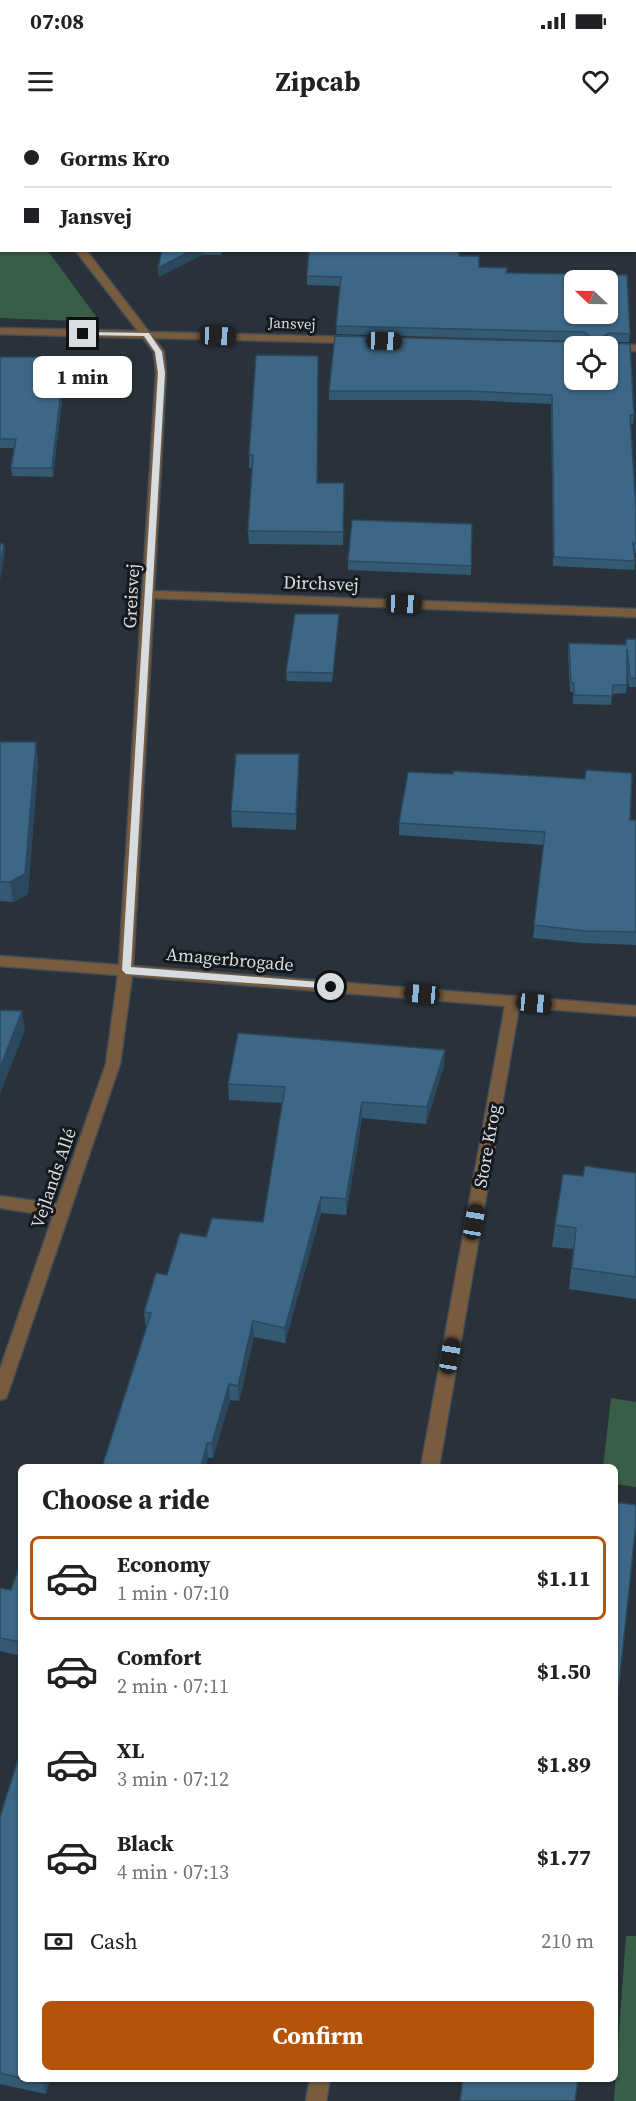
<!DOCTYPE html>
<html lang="en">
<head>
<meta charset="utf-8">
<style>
	body { margin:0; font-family:"Source Serif 4",serif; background:#f6f6f6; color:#202124; height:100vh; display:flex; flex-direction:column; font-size:22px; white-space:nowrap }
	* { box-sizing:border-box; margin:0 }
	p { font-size:20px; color:#757577 }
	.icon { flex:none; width:33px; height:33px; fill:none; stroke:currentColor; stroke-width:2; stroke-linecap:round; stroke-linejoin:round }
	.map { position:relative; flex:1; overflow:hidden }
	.side { position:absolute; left:18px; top:1344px; width:600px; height:618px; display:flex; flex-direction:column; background:#fff; border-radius:9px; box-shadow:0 2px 4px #0004 }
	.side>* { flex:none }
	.guide { position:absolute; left:0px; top:0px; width:636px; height:132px; box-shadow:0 2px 4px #0004; display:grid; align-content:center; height:132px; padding:0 24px; background:#fff }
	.needle { width:39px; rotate:292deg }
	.buttons { position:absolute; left:564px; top:150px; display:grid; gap:12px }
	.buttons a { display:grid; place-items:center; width:54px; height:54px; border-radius:9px; background:#fff; box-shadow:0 2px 4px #0004; font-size:30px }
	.end { position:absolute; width:27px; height:27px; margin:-14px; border:8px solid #d6dce0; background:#111; box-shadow:0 0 0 3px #111 }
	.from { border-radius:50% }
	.bubble { position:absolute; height:42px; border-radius:9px; background:#fff; box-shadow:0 2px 4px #0004; font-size:20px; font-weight:700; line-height:42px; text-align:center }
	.car { position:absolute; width:18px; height:36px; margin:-18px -9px; border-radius:8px; box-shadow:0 0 4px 2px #0007; background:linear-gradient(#222 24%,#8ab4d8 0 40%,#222 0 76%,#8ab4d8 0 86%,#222 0) }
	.guide b { display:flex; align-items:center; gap:21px; height:57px; font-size:22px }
	.guide b+b { border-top:2px solid #e0e0e0 }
	.guide i { width:15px; height:15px; background:#202124 }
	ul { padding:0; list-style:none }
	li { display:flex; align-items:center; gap:18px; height:84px; margin:0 12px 9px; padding:0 12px; border:3px solid transparent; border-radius:9px }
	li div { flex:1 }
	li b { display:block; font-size:22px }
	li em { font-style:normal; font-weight:700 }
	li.selected { border-color:#b45309 }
	li>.icon { width:54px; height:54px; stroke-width:1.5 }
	h2 { padding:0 24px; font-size:27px; line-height:72px }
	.pay { display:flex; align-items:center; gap:15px; height:66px; padding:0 24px; font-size:22px }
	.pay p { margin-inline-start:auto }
	.primary-button { display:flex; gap:12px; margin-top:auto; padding:12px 24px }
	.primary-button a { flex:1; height:69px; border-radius:9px; background:#b45309; color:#fff; font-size:24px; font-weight:700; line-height:69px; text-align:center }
	.status { display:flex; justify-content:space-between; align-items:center; height:42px; padding:0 30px; background:#fff; direction:ltr }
	.status svg { height:16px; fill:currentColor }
	header { display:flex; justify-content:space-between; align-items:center; height:78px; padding:0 24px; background:#fff; font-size:27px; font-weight:700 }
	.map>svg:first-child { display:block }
	.green { fill:#385e48 }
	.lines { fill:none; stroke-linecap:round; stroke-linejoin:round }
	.minor-casing { stroke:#454d55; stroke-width:3 }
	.minor { fill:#785c3d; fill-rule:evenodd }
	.wall { fill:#345973 }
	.shaded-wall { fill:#2b485e }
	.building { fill:#3d6786; stroke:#2b485e; stroke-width:1.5; fill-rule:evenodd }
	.route { fill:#d6dce0 }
	.labels { text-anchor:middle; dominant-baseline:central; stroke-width:6; stroke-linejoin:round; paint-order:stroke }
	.far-street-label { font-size:15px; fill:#d6dce0; stroke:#15191d }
	.street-label { font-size:18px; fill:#d6dce0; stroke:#15191d }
</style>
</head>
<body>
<div class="status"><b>07:08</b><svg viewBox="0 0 49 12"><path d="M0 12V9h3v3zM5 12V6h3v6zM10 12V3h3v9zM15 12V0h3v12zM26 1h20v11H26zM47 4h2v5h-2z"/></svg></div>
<header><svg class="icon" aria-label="menu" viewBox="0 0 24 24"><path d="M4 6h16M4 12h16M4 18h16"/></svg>Zipcab<svg class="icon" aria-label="heart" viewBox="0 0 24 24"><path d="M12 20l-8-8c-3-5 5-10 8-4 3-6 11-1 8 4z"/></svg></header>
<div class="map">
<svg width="636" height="1981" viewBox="0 0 636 1981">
	<rect width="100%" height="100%" fill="#29323a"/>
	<g class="green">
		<path d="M6,131H48L100,202L0,198V132Z"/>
		<path d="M611,1278L636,1282V1367L615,1364V1347H603Z"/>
		<path d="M626,1816H636V1981H614Z"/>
	</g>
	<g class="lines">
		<defs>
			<g id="minor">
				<path d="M15,0H51L52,2H16Z"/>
				<rect x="64" y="0" width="10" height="2"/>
				<rect x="0" y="61" width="2" height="6"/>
				<rect x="0" y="124" width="2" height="6"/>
				<path d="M75,130H86L149,212L355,217L360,220L355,223L154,218L164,232L166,253L154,471L636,489V497L154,478L133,846L636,886V896L519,887L439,1347H421L505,886L132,856L120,944L8,1273L6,1278L0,1280V1249L53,1096L0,1088V1076L57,1084L106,944L118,855L0,846V836L119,845L156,253L154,232L143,218L0,214V208L138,211Z"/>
				<path d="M608,224L636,225V231L608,230V226H603Z"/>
				<path d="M310,1959H330L326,1981H306Z"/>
			</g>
		</defs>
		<use href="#minor" class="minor-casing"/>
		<use href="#minor" class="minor"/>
	</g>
	<g class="wall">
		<path d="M636,0V8H634V2H142Z"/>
		<rect x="634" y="9" width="2" height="46"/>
		<path d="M162,130H222L221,135H202L158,157Z"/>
		<path d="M459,136L479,147L506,153L630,214L629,222H607L634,295L633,304H631L636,388V433H634L635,441L634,450L553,446L551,284L468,280H329V271L575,222L576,221L336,214L340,166L307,165V156Z"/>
		<path d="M256,235L317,363H344L343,425L249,424L248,411L252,348H249V335Z"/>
		<path d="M0,237L66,246L53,357L12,356L11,348L14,328H0Z"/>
		<path d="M472,404L471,455L348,450V441Z"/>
		<path d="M339,494L332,562L287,561L286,552Z"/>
		<path d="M626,519H636V567H629L627,550V565L626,573L612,574L611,585L573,584V572H570L568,532L569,523L625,525Z"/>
		<path d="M0,622L38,642L28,774L13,782L0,781Z"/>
		<path d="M299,634L296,710L232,707L231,691Z"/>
		<path d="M636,700V825L583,823L533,818L544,725L399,715V703Z"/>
		<path d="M444,946L426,1004L362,998L346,1095L321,1093L285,1223L254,1217L239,1281L230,1280L213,1338H208L146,1208L144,1192L167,1155L206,1117L263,1102L282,983L229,980L228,964Z"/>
		<path d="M636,1053V1179L569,1169L573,1129L552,1127L555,1105L583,1056Z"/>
		<path d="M21,1442V1536L0,1531V1468L11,1470Z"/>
		<path d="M21,1630V1959H50L46,1974L0,1964V1697Z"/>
	</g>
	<g class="shaded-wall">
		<path d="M192,130H201L202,135L158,157V148Z"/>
		<path d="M609,213L608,222L601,226L602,217Z"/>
		<path d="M65,237L66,246L53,357L52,348Z"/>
		<path d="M4,424L5,433L0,461V445Z"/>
		<path d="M36,622L38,642L28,774L13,782L10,762Z"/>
		<path d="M299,634V650L296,710V694Z"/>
		<path d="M22,891L25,910L0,974V948Z"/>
		<path d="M445,930L444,946L426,1004L427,987Z"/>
		<path d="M362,982V998L346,1095V1079Z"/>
		<path d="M321,1077V1093L285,1223V1208Z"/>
		<path d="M253,1201L254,1217L239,1281L238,1266Z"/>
		<path d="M229,1264L230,1280L213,1338L212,1323Z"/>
		<path d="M207,1323L208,1338L206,1347H201Z"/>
		<path d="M44,1959H50L46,1974L43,1963Z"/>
	</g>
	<g class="building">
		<rect x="142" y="0" width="491" height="2"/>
		<rect x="634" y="9" width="2" height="38"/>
		<path d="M162,130H192L158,148Z"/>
		<path d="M309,130H459V136H479V147L507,148L506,153L627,155L630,214L609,213L602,217L609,223L630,224L634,295H630L636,388V424L633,423L635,441L554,437L552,275L468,271H329L335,216L575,222L577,219H589L591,217L584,212L336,206L341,157L307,156ZM574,160H608V194H574ZM574,226H608V260H574Z"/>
		<path d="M256,235L318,236L317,363H344L343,412L248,411L253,335H249Z"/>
		<path d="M0,237H65L52,348H11L16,319H0Z"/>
		<path d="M352,400L472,404L471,446L348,441Z"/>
		<path d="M0,424H4L0,445Z"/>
		<path d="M295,494H339L333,553L286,552Z"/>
		<path d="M626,519H636V558H630L627,529V565H613L612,576L574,575V563H571L569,523L626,525Z"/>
		<path d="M0,622H36L25,754L10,762H0Z"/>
		<path d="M236,634H299L296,694L231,691Z"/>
		<path d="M586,650L632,653L630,700H636V812L585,811L534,805L545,712L399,703L408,652L453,654V651L585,659Z"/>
		<path d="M0,890L22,891L0,948Z"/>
		<path d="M238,913L445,930L427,987L362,982L346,1079L321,1077L285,1208L253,1201L238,1266L229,1264L212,1323H207L201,1347H102L151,1193L144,1192L156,1153L167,1155L180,1113L206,1117L212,1098L263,1102L285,967L228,964Z"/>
		<path d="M585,1046L636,1053V1157L572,1148L576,1108L555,1105L563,1054L583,1056Z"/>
		<path d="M615,1382L636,1385V1403L615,1603Z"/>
		<path d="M21,1442V1522L0,1518V1468L11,1470Z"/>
		<path d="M21,1630V1958L0,1953V1697Z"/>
		<path d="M26,1959H44L43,1963Z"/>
		<path d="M463,1959H578L575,1981H460Z"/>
	</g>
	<path class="route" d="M83,212L149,213L162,232L165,253L131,847L331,863L336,867L334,869L126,854L122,850L158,253L155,232L144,216L81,215Z"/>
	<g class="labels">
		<g class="far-street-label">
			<text transform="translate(292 203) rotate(2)">Jansvej</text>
		</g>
		<g class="street-label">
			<text transform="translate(321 463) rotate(2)">Dirchsvej</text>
			<text transform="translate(131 476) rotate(-87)">Greisvej</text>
			<text transform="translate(230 839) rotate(5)">Amagerbrogade</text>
			<text transform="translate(487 1026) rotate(-80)">Store Krog</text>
			<text transform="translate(53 1058) rotate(-71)">Vejlands Allé</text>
		</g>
	</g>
</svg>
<div class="buttons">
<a><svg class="needle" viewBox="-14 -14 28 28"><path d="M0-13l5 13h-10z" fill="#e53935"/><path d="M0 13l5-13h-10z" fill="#757577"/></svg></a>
<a><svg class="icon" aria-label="locate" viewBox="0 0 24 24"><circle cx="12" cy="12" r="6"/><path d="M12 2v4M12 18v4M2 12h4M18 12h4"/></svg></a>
</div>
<i class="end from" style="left:331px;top:867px"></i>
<i class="end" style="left:83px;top:214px"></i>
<div class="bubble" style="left:33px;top:236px;width:99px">1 min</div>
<i class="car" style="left:218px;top:216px;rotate:92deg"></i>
<i class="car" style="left:384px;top:221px;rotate:92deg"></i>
<i class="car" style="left:404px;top:484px;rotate:92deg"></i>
<i class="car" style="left:422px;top:874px;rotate:275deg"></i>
<i class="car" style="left:534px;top:883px;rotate:95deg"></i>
<i class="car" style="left:474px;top:1102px;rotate:10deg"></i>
<i class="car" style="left:450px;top:1236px;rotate:10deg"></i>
<div class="guide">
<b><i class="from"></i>Gorms Kro</b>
<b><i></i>Jansvej</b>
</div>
<section class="side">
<h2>Choose a ride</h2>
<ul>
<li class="selected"><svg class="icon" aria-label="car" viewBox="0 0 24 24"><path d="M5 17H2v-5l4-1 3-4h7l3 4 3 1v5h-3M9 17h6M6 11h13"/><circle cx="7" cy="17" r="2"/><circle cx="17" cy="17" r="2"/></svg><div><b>Economy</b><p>1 min · 07:10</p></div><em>$1.11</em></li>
<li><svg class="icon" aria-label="car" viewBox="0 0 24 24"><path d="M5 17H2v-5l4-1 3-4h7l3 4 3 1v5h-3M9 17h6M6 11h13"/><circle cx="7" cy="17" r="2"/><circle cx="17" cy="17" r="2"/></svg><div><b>Comfort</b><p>2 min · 07:11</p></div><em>$1.50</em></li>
<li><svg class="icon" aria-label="car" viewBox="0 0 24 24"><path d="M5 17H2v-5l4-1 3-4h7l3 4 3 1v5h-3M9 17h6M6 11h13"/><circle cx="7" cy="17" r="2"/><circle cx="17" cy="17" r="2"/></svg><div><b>XL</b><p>3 min · 07:12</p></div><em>$1.89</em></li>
<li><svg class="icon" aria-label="car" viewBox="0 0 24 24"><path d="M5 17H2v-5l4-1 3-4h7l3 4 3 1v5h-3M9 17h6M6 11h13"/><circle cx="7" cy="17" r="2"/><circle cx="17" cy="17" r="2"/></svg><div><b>Black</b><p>4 min · 07:13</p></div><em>$1.77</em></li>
</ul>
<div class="pay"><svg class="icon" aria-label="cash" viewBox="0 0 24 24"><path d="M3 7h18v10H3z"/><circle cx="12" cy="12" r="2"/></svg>Cash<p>210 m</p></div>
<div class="primary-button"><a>Confirm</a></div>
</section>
</div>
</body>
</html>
